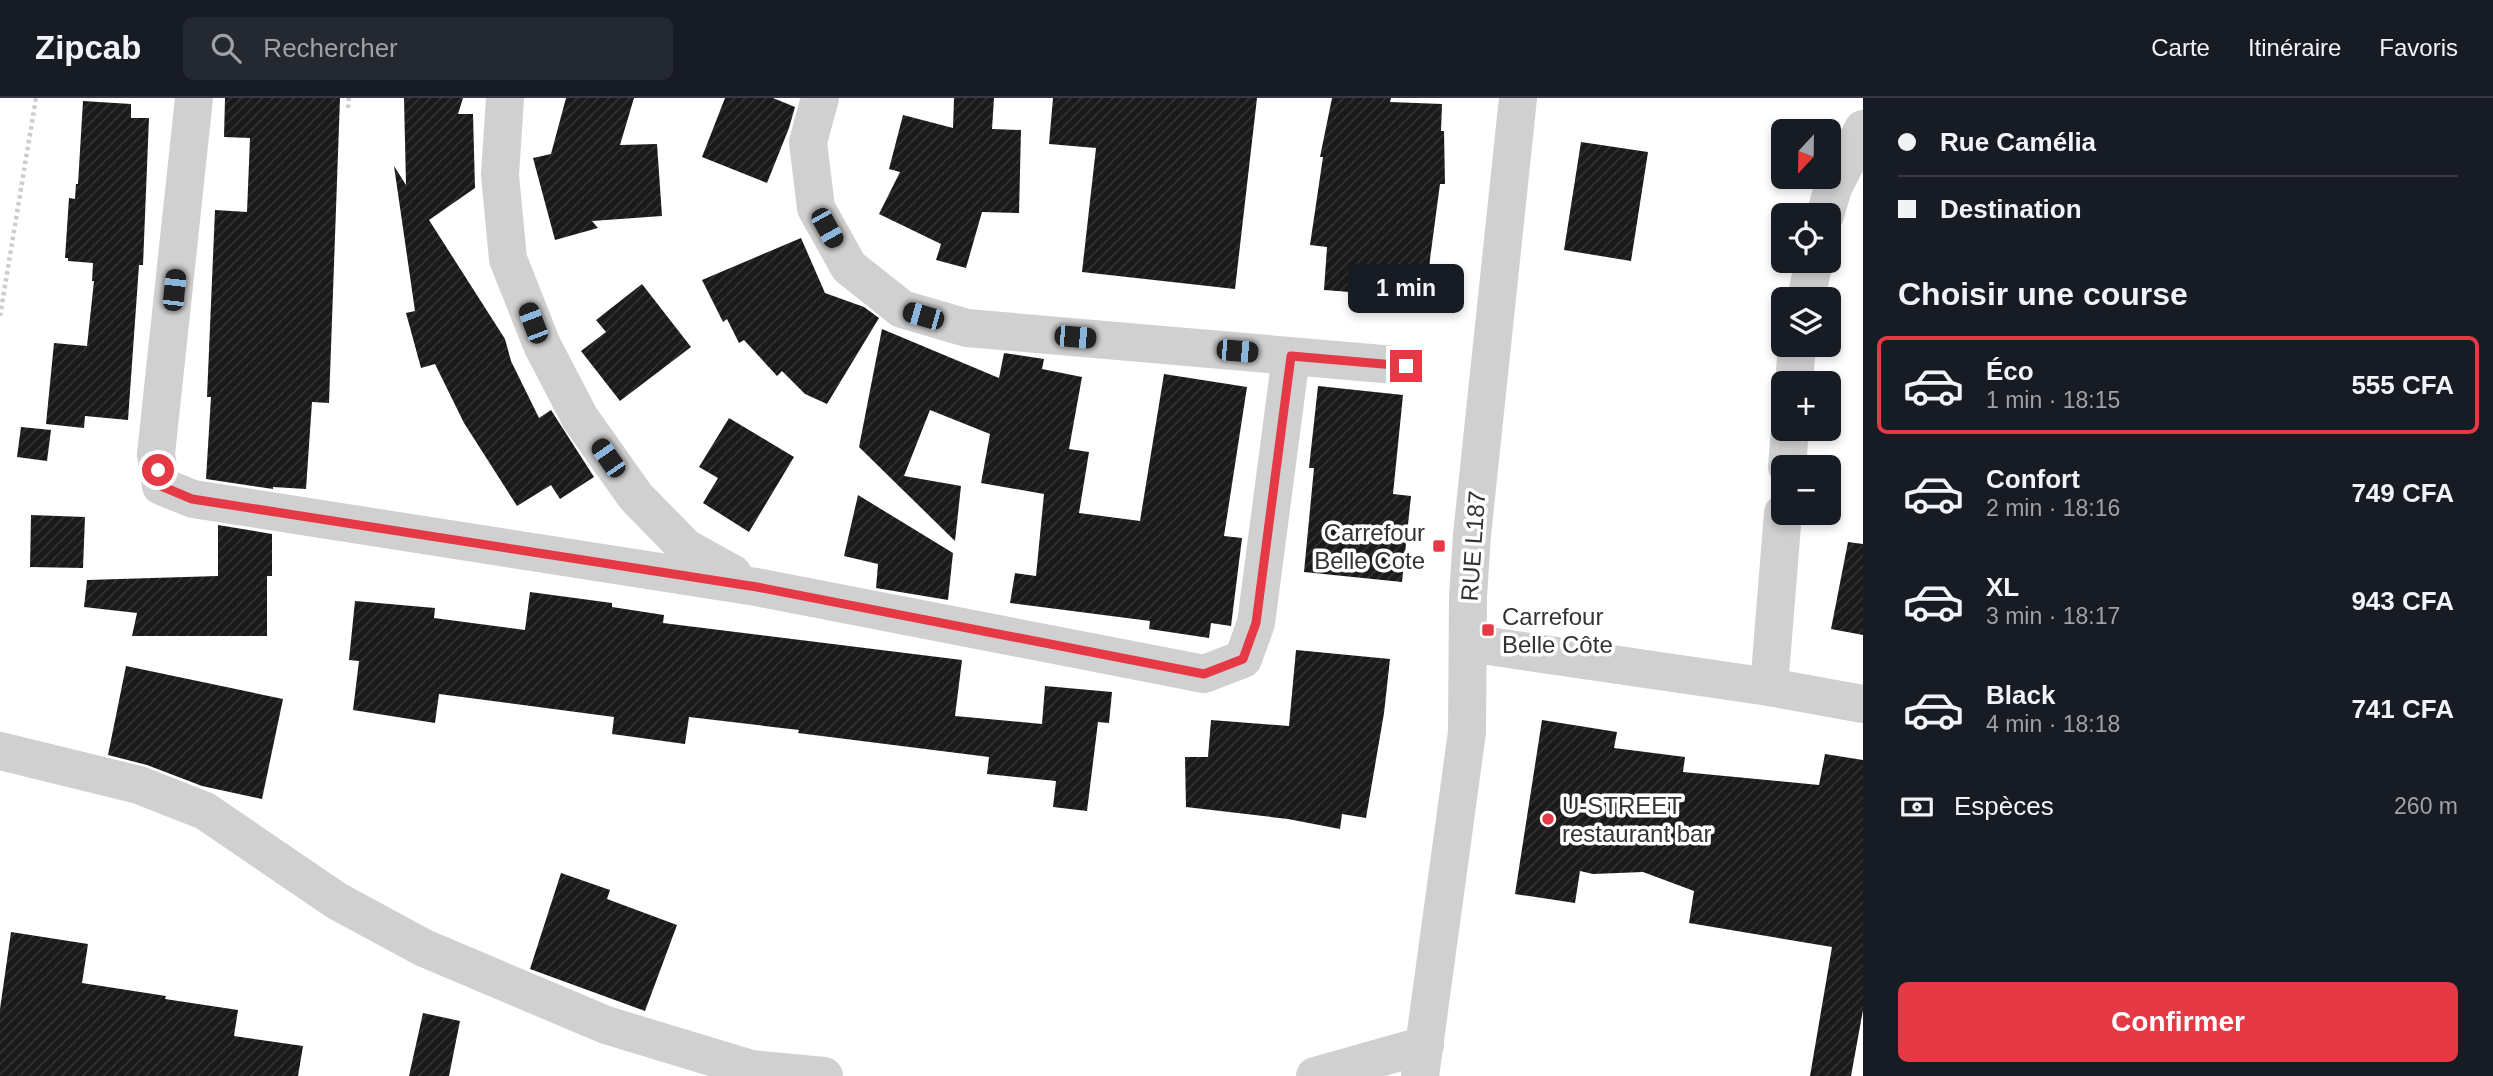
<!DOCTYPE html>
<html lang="fr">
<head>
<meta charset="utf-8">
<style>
	body { margin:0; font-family:Helvetica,sans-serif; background:#242831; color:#f1f3f6; height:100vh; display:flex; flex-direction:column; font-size:26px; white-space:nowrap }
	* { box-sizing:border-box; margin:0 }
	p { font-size:23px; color:#9ea1a6 }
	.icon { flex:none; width:38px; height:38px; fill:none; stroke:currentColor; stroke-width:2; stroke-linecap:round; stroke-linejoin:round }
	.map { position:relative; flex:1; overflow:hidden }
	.panel { display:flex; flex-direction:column; background:#171b24; width:630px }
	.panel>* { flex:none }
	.top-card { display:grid; align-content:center; height:154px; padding:0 35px; background:#171b24 }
	.needle { width:46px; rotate:202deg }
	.tools { position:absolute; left:1771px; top:21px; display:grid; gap:14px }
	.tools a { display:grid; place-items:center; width:70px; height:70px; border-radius:10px; background:#171b24; box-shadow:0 4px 10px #0003; font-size:35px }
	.end { position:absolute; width:32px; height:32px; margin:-16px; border:9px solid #e63946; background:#fff; box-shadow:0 0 0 4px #fff }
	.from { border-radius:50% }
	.bubble { position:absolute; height:49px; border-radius:10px; background:#171b24; box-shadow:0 4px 10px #0003; font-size:23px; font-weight:700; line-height:49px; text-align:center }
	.car { position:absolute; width:21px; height:42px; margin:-21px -10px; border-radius:9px; box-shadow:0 0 5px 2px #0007; background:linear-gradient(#222 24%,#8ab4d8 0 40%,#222 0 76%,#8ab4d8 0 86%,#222 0) }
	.top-card b { display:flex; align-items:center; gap:24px; height:66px; font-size:26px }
	.top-card b+b { border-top:2px solid #363941 }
	.top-card i { width:18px; height:18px; background:#f1f3f6 }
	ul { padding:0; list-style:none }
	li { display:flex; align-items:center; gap:21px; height:98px; margin:0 14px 10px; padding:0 21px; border:4px solid transparent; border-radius:10px }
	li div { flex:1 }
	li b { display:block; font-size:26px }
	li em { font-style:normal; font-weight:700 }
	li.selected { border-color:#e63946 }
	li>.icon { width:63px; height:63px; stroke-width:1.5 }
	h2 { padding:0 35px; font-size:32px; line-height:84px }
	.pay { display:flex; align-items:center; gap:18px; height:77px; padding:0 35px; font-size:26px }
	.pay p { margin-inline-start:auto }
	.action { display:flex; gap:14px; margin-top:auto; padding:14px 35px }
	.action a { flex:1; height:80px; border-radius:10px; background:#e63946; color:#fff; font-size:28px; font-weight:700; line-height:80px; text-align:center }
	header { display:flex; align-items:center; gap:42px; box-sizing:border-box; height:98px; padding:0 35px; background:#171b24; border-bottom:2px solid #363941 }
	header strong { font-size:33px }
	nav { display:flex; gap:38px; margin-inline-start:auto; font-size:24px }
	.search { width:490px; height:63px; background:#242831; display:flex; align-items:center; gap:18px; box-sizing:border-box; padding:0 24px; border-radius:10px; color:#9ea1a6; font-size:26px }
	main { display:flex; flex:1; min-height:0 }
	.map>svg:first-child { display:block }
	.building { fill:url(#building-hatch) }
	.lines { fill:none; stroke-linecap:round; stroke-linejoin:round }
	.path { stroke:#cdcdcd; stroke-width:4.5; stroke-dasharray:3.5 3.5; stroke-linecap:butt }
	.minor { stroke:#d0d0d0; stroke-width:38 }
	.route { stroke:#e63946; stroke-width:9 }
	.poi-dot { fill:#e63946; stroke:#fff; stroke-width:2.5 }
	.labels { text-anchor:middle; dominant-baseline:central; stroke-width:7; stroke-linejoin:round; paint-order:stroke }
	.poi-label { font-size:24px; fill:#333; stroke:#fff; text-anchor:start }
	.street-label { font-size:24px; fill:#333; stroke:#fff }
</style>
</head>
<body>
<header>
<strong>Zipcab</strong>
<div class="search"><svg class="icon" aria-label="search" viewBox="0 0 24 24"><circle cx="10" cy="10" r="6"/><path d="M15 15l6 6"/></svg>Rechercher</div>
<nav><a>Carte</a><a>Itinéraire</a><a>Favoris</a></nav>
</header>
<main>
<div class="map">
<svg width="1863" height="978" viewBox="0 0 1863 978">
	<defs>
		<pattern id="building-hatch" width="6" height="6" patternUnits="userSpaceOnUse" patternTransform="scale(1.75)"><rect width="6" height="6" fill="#1a1a1a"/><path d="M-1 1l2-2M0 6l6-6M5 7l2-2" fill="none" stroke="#333"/></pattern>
	</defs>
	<rect width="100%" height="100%" fill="#fff"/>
	<g class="building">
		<path d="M225,0H340L329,305L312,304L306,391L273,389V391L206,381L211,299H207L215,112L247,114L250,40L224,39Z"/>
		<path d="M404,0H463L458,16H473L475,90L429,122L505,241L511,263L539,320L551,312L594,379L560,401L551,387L517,408L464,325L435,266L421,270L406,215L415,213L394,68L406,87Z"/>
		<path d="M566,0H634L620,47L657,46L662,118L592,123L598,130L555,142L533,60L551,56Z"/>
		<path d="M725,0H773L795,9L789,30L767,85L702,59Z"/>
		<path d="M954,0H994L992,31L1021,32L1019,115L982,114L966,170L936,162L941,146L879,116L900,74L889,71L903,17L953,30Z"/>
		<path d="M1053,0H1257L1235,191L1082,174L1096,50L1049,46Z"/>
		<path d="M1332,0H1391L1390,4L1442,6L1441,33H1444L1445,86H1440L1430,161L1427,200L1324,192L1327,149L1310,147L1323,59H1320Z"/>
		<path d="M83,3L131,6V20H149L143,167H139L128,322L85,318L84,330L46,326L54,245L87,248L94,183H92L93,165L68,163V160H65L69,100L75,101L76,86H78Z"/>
		<path d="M1581,44L1648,54L1631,163L1564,152Z"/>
		<path d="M801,140L825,195L864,209L879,220L827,306L805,296L782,273L777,278L744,242L739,245L727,221L723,224L702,182Z"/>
		<path d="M642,186L691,249L620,303L581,253L606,234L596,222Z"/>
		<path d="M882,231L999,280L1004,255L1044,261L1042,271L1082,279L1069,351L1089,354L1079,415L1140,423L1164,276L1247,289L1224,438L1242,440L1231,528L1211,525L1209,540L1149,531L1150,523L1010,505L1015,475L1036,478L1044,396L981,385L990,336L930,312L904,378L961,388L955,443L859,349Z"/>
		<path d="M1318,288L1403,297L1393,396L1411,398L1402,484L1304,474L1314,370H1309Z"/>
		<path d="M729,320L794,359L749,434L703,405L718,380L699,369Z"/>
		<path d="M21,329L51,332L47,363L17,359Z"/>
		<path d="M858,397L953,455L948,502L876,490L878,466L844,458Z"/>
		<path d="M31,417L85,419L83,470L30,469Z"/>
		<path d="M218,427L272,436V478H267V538H132L137,515L84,509L87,482L218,478Z"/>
		<path d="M1848,444L1863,446V537L1831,531Z"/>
		<path d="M530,494L612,505V509L664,517L663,525L962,562L955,618L1042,626L1045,588L1112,594L1109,625L1098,624L1087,713L1053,709L1056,683L987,676L989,659L798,635L799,632L689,619L685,646L612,636L614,619L439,596L435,625L353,612L359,563L349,562L355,503L435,510L434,520L525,532Z"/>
		<path d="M1296,552L1390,561L1384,615L1366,720L1342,716L1340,731L1288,721L1186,709L1185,659H1208L1211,622L1289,628Z"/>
		<path d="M126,568L283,601L262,701L202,688L147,667L108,657Z"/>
		<path d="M1542,622L1617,634L1614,650L1685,659L1683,674L1819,687L1825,656L1863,662V912L1851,978H1810L1832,849L1689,825L1694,793L1643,774L1593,776L1580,773L1575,805L1515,796Z"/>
		<path d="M561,775L610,792L607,801L677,827L645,913L530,871Z"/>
		<path d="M11,834L88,846L82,885L166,898L165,901L238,912L234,938L303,948L298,978H0V911Z"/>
		<path d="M423,915L460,923L449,978H409Z"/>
	</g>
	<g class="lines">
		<g class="path">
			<path d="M348,10L349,0"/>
			<path d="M0,218L36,0"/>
		</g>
		<g class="minor">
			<path d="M194,0L156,356L161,388L193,401L756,489L1204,576L1243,561L1256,525L1291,258"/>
			<path d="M505,0L500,77L508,161L542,247L580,320L636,399L686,450L733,476"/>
			<path d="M820,0L808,44L816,110L849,169L902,211L967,230L1406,268"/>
			<path d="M1825,117L1833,90L1863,31"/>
			<path d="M1806,201L1814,163"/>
			<path d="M1794,285L1797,247"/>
			<path d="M1787,369L1790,331"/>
			<path d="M1468,545L1769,589L1863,606"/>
			<path d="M1769,589L1783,415"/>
			<path d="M0,653L139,687L205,713L337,803L424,850L606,927L751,971L824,978"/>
			<path d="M1315,978L1425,947"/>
			<path d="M1420,978L1467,634L1468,499L1472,437L1518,0"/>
		</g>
	</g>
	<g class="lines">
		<path class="route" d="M158,372L161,388L192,401L757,489L1204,576L1243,561L1256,525L1291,258L1406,268"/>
	</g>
	<g class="poi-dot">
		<rect x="1432" y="441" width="14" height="14" rx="3.5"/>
		<rect x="1481" y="525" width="14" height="14" rx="3.5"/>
		<circle cx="1548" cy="721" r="7"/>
	</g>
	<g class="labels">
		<g class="poi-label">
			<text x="1425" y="434" text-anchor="end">Carrefour<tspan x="1425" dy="28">Belle Cote</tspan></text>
			<text x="1502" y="518">Carrefour<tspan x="1502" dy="28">Belle Côte</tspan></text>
			<text x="1562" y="707">U-STREET<tspan x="1562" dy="28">restaurant bar</tspan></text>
		</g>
		<g class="street-label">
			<text transform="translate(1473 448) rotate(-86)">RUE L187</text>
		</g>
	</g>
</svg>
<div class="tools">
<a><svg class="needle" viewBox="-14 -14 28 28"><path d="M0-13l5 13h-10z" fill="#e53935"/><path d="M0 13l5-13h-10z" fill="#9ea1a6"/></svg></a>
<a><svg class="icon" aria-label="locate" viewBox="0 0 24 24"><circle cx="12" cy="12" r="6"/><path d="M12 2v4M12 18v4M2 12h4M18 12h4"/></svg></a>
<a><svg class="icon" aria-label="layers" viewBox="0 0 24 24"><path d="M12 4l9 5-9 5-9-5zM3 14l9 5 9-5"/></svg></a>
<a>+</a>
<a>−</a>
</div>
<i class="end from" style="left:158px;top:372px"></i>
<i class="end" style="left:1406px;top:268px"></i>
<div class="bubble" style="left:1348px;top:166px;width:116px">1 min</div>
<i class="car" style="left:827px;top:130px;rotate:151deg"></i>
<i class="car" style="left:174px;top:192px;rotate:6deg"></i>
<i class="car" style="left:923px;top:218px;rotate:286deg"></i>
<i class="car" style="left:533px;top:225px;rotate:339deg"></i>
<i class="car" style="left:1075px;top:239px;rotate:95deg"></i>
<i class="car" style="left:1237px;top:253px;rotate:95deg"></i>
<i class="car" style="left:608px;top:360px;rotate:325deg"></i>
</div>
<section class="panel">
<div class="top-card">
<b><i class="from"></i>Rue Camélia</b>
<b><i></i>Destination</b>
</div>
<h2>Choisir une course</h2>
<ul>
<li class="selected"><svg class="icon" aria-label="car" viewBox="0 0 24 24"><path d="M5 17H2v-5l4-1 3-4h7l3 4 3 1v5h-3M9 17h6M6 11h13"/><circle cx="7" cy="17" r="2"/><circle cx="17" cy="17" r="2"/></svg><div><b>Éco</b><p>1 min · 18:15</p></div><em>555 CFA</em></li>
<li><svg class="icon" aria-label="car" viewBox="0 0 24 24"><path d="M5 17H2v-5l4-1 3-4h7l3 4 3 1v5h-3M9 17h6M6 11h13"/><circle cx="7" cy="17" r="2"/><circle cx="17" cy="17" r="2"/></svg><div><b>Confort</b><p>2 min · 18:16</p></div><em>749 CFA</em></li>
<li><svg class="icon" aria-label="car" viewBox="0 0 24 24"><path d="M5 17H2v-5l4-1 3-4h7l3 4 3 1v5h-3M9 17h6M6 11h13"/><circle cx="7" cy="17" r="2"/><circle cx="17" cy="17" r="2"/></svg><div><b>XL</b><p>3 min · 18:17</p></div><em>943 CFA</em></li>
<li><svg class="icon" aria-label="car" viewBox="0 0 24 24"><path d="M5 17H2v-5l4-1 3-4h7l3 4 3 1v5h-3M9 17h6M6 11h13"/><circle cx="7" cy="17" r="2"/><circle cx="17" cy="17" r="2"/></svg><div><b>Black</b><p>4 min · 18:18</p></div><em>741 CFA</em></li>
</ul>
<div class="pay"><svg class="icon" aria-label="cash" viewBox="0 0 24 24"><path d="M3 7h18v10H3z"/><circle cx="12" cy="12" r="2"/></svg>Espèces<p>260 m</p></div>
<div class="action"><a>Confirmer</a></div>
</section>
</main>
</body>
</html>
